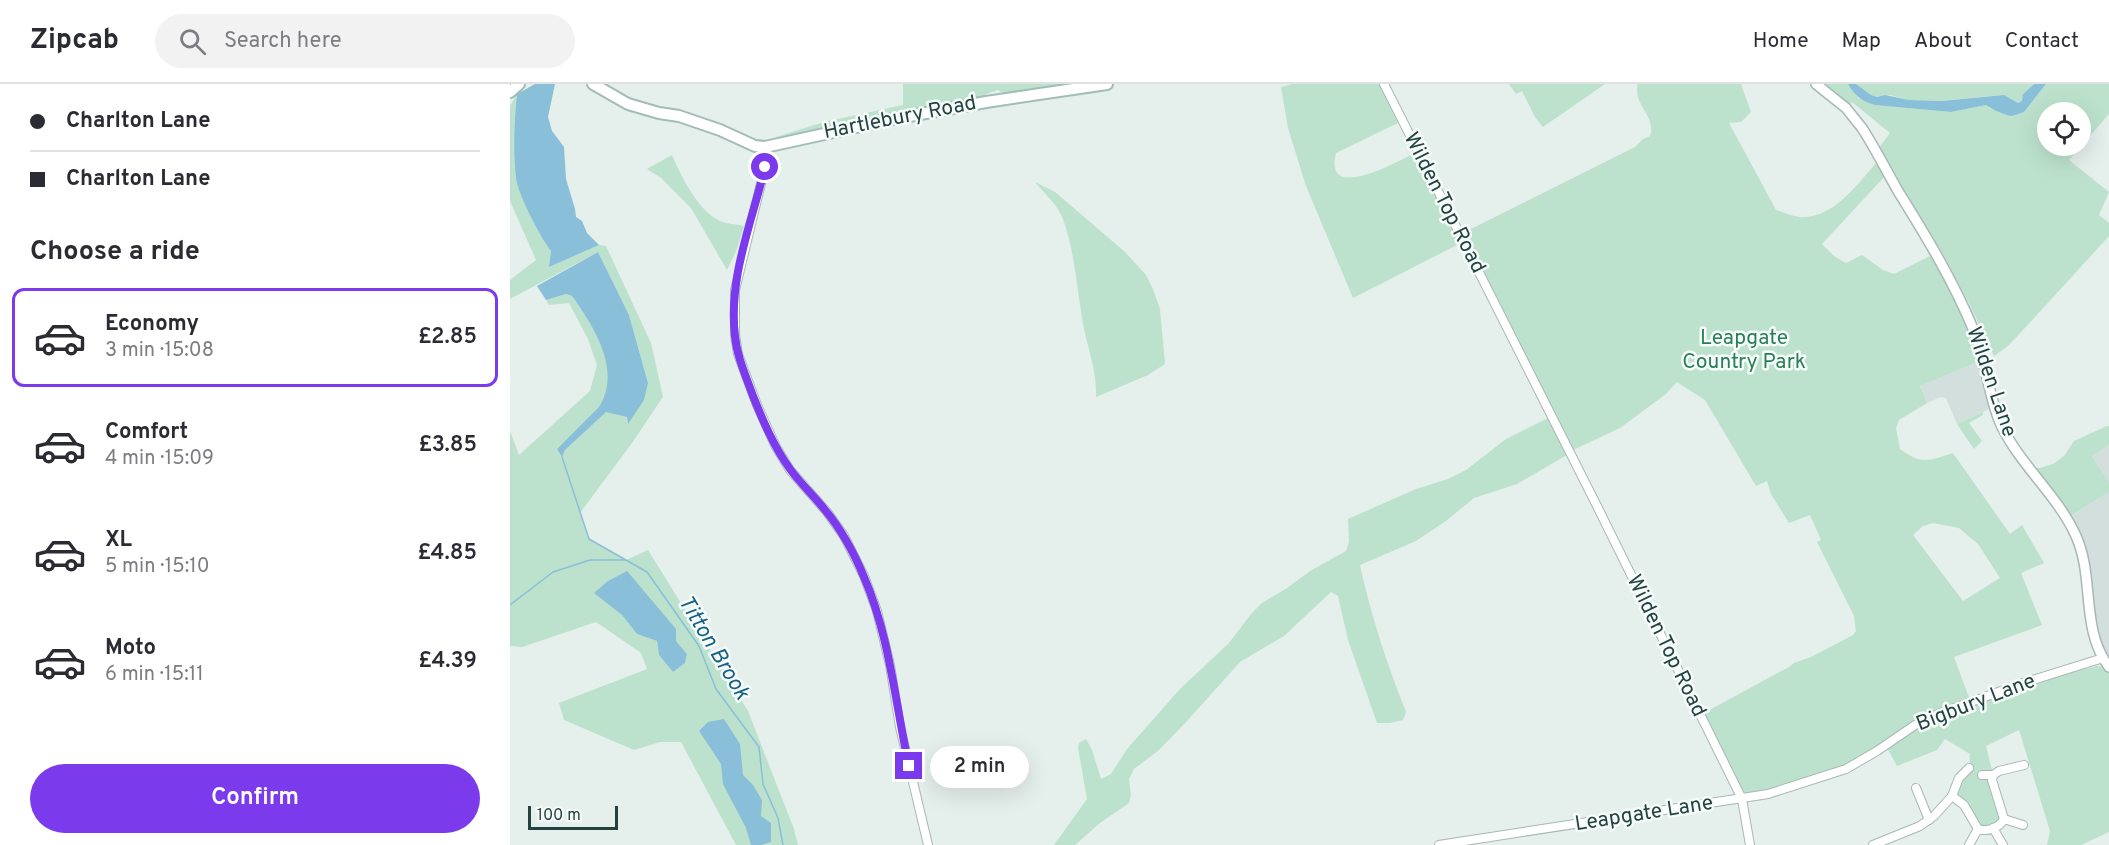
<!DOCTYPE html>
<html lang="en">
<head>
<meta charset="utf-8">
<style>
	body { margin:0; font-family:Overpass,sans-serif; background:#f2f2f3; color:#2b2b33; height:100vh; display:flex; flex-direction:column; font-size:22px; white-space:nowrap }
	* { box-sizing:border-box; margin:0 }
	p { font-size:20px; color:#7c7c81 }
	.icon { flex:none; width:33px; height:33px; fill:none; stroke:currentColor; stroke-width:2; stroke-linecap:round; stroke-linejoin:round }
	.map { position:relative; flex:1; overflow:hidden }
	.details { display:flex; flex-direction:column; background:#fff; width:510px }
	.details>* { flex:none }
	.hud { display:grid; align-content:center; height:132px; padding:0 30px; background:#fff }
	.buttons { position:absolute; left:1527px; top:18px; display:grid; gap:12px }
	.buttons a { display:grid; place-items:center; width:54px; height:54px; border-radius:50%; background:#fff; box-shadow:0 6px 24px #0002; font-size:30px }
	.scale { position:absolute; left:18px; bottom:15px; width:90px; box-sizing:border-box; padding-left:6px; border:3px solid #224340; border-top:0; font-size:16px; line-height:21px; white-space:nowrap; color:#224340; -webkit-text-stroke:4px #f6fbf9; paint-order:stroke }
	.end { position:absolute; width:27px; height:27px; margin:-14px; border:8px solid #7c3aed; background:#fff; box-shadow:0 0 0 3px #fff }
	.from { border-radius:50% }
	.bubble { position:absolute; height:42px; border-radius:21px; background:#fff; box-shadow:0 6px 24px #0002; font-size:20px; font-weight:600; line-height:42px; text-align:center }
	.hud b { display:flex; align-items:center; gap:21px; height:57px; font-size:22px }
	.hud b+b { border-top:2px solid #e1e1e2 }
	.hud i { width:15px; height:15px; background:#2b2b33 }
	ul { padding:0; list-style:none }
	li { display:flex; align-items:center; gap:18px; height:99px; margin:0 12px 9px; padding:0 18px; border:3px solid transparent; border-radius:12px }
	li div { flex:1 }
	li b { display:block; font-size:22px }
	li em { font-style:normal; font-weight:600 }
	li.selected { border-color:#7c3aed }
	li>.icon { width:54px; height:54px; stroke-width:1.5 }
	h2 { padding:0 30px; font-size:27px; line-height:72px }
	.action { display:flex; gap:12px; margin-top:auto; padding:12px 30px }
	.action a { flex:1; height:69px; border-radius:36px; background:#7c3aed; color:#fff; font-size:24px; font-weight:600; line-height:69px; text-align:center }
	header { display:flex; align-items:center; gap:36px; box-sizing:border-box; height:84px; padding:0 30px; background:#fff; border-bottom:2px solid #e1e1e2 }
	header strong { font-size:28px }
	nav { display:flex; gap:33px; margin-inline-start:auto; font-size:21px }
	.search { width:420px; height:54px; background:#f2f2f3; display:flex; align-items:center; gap:15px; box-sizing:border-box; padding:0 21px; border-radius:33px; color:#7c7c81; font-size:22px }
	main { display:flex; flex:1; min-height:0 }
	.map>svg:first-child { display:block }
	.built { fill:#d3dfdc }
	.green { fill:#bce2cd; fill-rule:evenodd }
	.water { fill:#89bfd8 }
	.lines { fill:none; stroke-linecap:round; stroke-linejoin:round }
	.stream { stroke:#89bfd8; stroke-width:1.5 }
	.minor-casing { stroke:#a7b8b5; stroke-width:10 }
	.tertiary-casing { stroke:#a7b8b5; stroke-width:12 }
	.secondary-casing { stroke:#a2bcb8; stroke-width:14 }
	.minor { stroke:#fff; stroke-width:8 }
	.tertiary { stroke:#fff; stroke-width:9 }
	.secondary { stroke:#fff; stroke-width:10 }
	.route { stroke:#7c3aed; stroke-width:8 }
	.labels { text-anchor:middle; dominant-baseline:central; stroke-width:5; stroke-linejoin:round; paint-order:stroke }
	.street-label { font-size:21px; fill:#224340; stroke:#f6fbf9 }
	.park-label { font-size:21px; fill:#287e58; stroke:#f6fbf9 }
	.water-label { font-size:22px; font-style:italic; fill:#156186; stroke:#f6fbf9 }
</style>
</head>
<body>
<header>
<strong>Zipcab</strong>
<div class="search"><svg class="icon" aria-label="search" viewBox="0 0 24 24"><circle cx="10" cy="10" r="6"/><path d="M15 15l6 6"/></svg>Search here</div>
<nav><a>Home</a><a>Map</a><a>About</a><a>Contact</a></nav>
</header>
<main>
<section class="details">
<div class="hud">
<b><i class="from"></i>Charlton Lane</b>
<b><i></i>Charlton Lane</b>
</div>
<h2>Choose a ride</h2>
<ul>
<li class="selected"><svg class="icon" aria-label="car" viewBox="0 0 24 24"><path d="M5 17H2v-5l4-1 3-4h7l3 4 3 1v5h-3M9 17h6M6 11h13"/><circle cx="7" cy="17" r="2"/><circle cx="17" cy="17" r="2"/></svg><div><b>Economy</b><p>3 min · 15:08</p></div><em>£2.85</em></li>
<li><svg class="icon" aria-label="car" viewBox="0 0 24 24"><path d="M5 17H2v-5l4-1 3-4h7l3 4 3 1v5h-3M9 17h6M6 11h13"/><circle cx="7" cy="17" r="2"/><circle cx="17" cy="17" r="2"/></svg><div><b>Comfort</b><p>4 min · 15:09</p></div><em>£3.85</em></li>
<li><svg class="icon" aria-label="car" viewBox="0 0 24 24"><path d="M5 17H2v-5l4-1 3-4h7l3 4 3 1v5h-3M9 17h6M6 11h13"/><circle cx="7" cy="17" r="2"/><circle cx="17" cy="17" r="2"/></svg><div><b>XL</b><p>5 min · 15:10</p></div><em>£4.85</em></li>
<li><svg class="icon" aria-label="car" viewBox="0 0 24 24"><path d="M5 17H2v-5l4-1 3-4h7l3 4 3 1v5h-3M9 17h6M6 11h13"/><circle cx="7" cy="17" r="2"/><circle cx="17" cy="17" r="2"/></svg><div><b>Moto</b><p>6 min · 15:11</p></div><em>£4.39</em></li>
</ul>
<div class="action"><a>Confirm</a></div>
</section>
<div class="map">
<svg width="1599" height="761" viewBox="0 0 1599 761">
	<rect width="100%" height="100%" fill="#e5efec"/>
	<g class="built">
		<path d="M1475,275L1485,322L1447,340L1436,314L1431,313L1417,319L1410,302Z"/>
		<path d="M1599,361V398L1582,372Z"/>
		<path d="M1599,408V583L1593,574L1573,472L1557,434Z"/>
	</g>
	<g class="green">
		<path d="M393,0H571L501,10H494L488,6L476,10L475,14L263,54L314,38L393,21Z"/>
		<path d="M782,0H869L888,39L826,69C813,120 888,77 905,69L949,160L843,214L796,102L778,44L771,3Z"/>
		<path d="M999,0H1095L1033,43L1025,33L1012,7L1006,10Z"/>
		<path d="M1128,0H1231L1241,28L1231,38L1219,39L1266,126C1273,128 1281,132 1289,133C1323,136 1348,99 1368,77L1377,90L1312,160L1324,172L1336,179L1352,171L1373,186L1384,190L1426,169L1475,275L1410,302L1417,319L1389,336L1386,344L1390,365C1412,381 1418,377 1443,369L1500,450L1512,441L1534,479L1511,489L1532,541L1444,573L1461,619L1552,587L1555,590L1587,582L1593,583L1599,590V748L1571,761H1537L1540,747L1509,646L1476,662L1494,735L1473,746L1442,712L1459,684L1460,670L1435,655L1427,666L1387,682L1376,662L1344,681L1232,715L1192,630L1279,583L1284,579L1301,573L1343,551L1346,547L1344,532L1307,458L1311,456L1300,431L1279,439L1261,410L1257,397L1246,402L1195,316L1167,298L1156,310L1110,344L1063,366L1041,328L955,148L1125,63L1133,55L1140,52C1147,32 1122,21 1128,0ZM1423,439L1449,444L1468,460L1490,494L1453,517L1403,451L1413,442Z"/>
		<path d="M1306,0H1338L1348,14L1365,21L1441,28L1476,21L1481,25H1488L1497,31L1514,28L1536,0H1599V30L1559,76L1599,108L1589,131L1599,139V152L1514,245L1498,262L1484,272L1457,215L1432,168L1368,65L1380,49L1342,18L1336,24ZM1538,28H1570V62H1538Z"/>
		<path d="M1346,0H1524L1513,10V17L1508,19L1492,11L1432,17L1399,16L1380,11L1367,13L1361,11Z"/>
		<path d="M7,10C4,37 3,68 6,95C8,110 31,155 41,167L39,183L89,161L96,162L141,259L153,313L122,359L70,429L79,455L116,476L138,466L238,627L284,745L288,761H226L171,658H150L124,666L54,636L49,619L137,585L131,569L86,538L12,563L0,562V347L9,371L80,307L87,281L78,255L59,219L39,221L36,216L56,210L62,212C84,243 112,285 90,323L47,365L52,372L55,366L96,327L117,333L118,339L138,299L119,231L88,168L0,215V196L26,176L0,117V22ZM85,509L166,557L177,570L175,579L163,588L149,571L147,557L127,550L112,531Z"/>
		<path d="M162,71C171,92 188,127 210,137C217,140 226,140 234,142L227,165L217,186L181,124L151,94L137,85Z"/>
		<path d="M525,98L545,108L615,168L636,191L643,205L650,225L655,280L638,291L586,313C587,288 578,265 573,240C567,206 565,168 553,135C547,120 535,110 525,98Z"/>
		<path d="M1473,328V331L1459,339L1472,357L1464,365L1447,340Z"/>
		<path d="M1038,334L1057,371L1007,400L964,414L936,437L906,457L850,481C861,532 877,580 896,628L893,636L880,639H867L838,556L828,512L821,508L774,552L730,578L677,637L649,666L624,685L619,695L621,711L619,719L590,739L565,761H544L577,715L568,664L569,659L576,655L582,666L591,695L601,690L617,665L670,605L719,559L741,530L752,519L777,504L800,487L836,467L839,458L838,435L906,405L938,395L956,386L996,355Z"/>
		<path d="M1597,342H1599V361L1582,372L1599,398V408L1557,434L1519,384H1530L1543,380L1554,372L1564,357Z"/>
	</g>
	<g class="water">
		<path d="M25,0H45L38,33L42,47L54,63L56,95L65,125L66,133L72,137L77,149L89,161L39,183L41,167C31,155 8,110 6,95C3,68 4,37 7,10Z"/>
		<path d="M1338,0H1346L1361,11L1367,13L1375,11L1399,16L1432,17L1494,11L1508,19L1512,17L1513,10L1524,0H1536L1514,28L1502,32C1495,31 1481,25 1476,21L1441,28L1365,21C1351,17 1345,12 1338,0Z"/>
		<path d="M88,168L119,231L138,299L134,316L118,340L117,333L96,328L55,366L52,373L47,365L89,323C112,286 84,243 62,212L56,210L36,216L27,202Z"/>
		<path d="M117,487L166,545V557L177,570L175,579L163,588L149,571L147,557L127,550L112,531L84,509L98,497Z"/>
		<path d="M214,635L230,660L233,691L243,701L252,716L251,732L261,739V758L251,761H241L236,744L213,700L211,680L189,647L198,638Z"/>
	</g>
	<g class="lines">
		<g class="stream">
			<path d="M52,373L79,455L137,488L189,562L206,605L249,663L253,700L268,734L273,761"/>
			<path d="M0,521L43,488L80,476H115"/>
		</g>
		<defs>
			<g id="minor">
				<path d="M874,0L1087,422L1232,715L1240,761"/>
				<path d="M255,63V83L225,206V251L228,270L247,321L266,363L280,386L317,428L334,452L354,492L367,527L380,581L390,643L418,761"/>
				<path d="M1472,691H1483"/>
				<path d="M1406,704L1419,736"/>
				<path d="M1442,712L1454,721L1468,745C1478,748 1489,744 1494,735L1482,696L1483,691L1489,687L1514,681"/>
				<path d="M1494,735L1513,741"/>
				<path d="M1483,744L1493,761"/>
				<path d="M929,761L1258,710L1336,685L1367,667L1405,641L1428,630L1513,599L1593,574"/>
				<path d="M1363,761L1410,742L1424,732L1442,712L1449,694L1459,684"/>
				<path d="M1459,761L1468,745"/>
			</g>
			<path id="tertiary" d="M1306,0L1336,24L1352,44C1365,64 1376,86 1388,107C1416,152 1444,198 1464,247C1477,278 1478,314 1492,343C1512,383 1548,412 1566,452C1585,494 1570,545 1599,583"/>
			<g id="secondary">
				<path d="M83,0L118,20L149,29L169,32L210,46L245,62L255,63L383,35L476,18L597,0"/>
				<path d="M0,8L9,0"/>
			</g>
		</defs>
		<use href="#minor" class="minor-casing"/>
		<use href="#tertiary" class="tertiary-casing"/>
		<use href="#secondary" class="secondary-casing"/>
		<use href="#minor" class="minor"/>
		<use href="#tertiary" class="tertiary"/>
		<use href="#secondary" class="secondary"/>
	</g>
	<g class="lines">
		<path class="route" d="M255,83C242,138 218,194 225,252C227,273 236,292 243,312C253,337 264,363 280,385C290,399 304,412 315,426C331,445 344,469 354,493C380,553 385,619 399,682"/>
	</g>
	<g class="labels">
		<g class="street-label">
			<text transform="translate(390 34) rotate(-11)">Hartlebury Road</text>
			<text transform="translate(934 119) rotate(63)">Wilden Top Road</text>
			<text transform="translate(1481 298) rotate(71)">Wilden Lane</text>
			<text transform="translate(1156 562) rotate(64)">Wilden Top Road</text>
			<text transform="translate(1466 619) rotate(-21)">Bigbury Lane</text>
			<text transform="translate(1134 730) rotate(-9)">Leapgate Lane</text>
		</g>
		<g class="park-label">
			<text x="1234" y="254">Leapgate<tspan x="1234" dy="24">Country Park</tspan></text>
		</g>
		<g class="water-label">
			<text transform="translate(203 564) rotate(59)">Titton Brook</text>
		</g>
	</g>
</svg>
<div class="buttons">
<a><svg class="icon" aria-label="locate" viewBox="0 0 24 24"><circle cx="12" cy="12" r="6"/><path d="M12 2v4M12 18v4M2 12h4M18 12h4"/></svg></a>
</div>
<div class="scale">100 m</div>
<i class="end from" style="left:255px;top:83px"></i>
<i class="end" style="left:399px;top:682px"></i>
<div class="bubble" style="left:420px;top:662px;width:99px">2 min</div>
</div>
</main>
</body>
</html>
